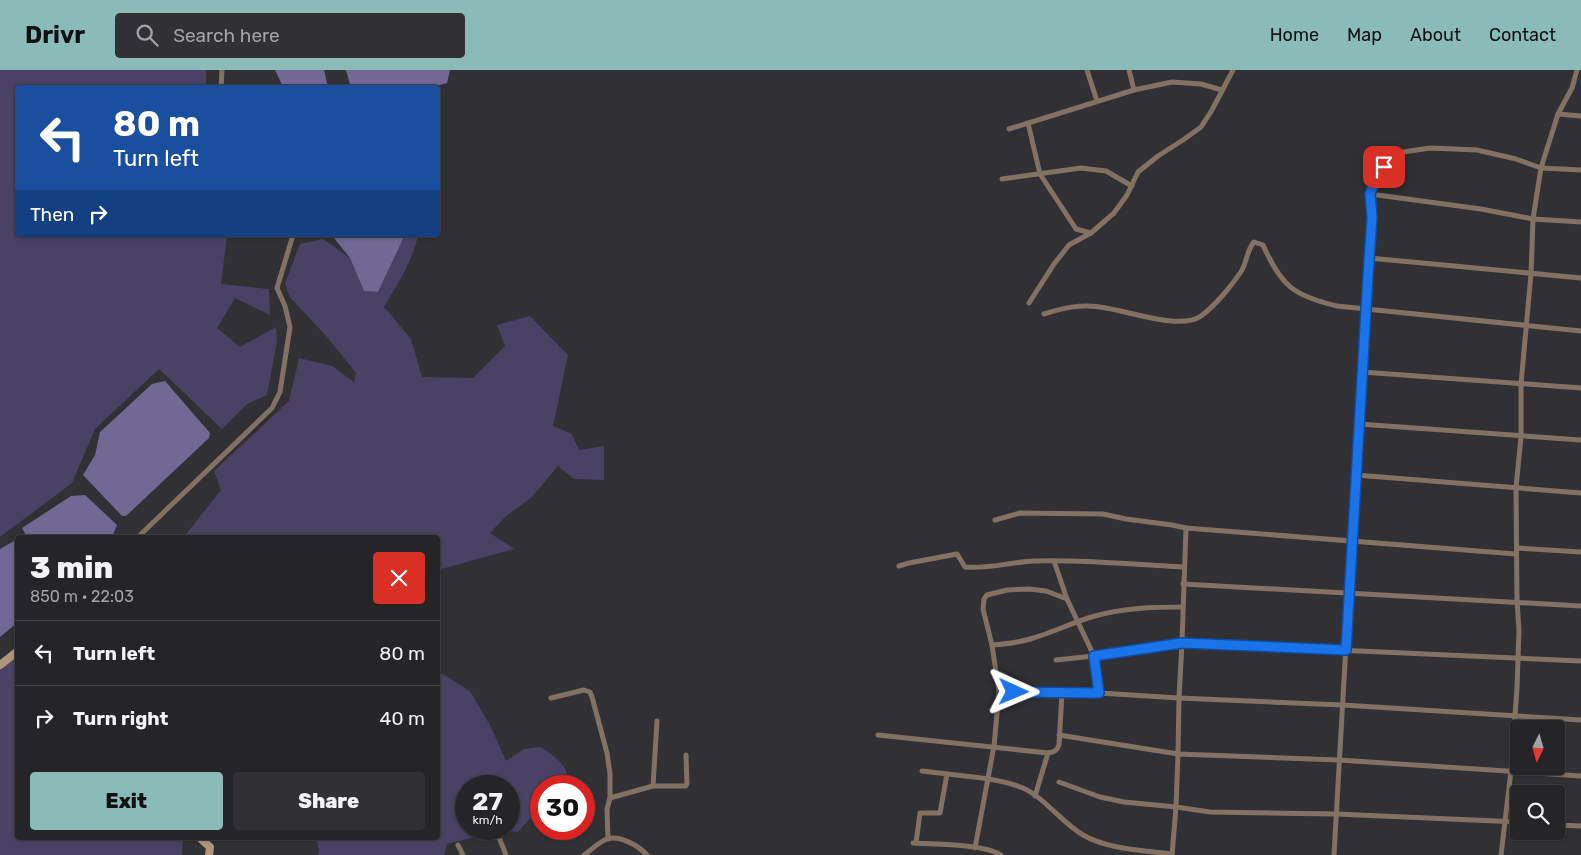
<!DOCTYPE html>
<html lang="en">
<head>
<meta charset="utf-8">
<style>
  body { margin:0; font-family:Rubik,sans-serif; background:#313033; color:#f1f3f6; height:100vh; display:flex; flex-direction:column; font-size:19px; white-space:nowrap }
  * { box-sizing:border-box; margin:0 }
  p { font-size:16px; color:#a3a4a7 }
  .icon { flex:none; width:28px; height:28px; fill:none; stroke:currentColor; stroke-width:2; stroke-linecap:round; stroke-linejoin:round }
  .map { position:relative; flex:1; overflow:hidden }
  .panel { position:absolute; left:15px; top:465px; width:425px; height:305px; display:flex; flex-direction:column; background:#252427; border-radius:5px; box-shadow:0 1px 4px #0004,0 0 0 1px #424144 }
  .panel>* { flex:none }
  .hud { position:absolute; left:15px; top:15px; width:425px; height:152px; border-radius:5px; box-shadow:0 1px 4px #0004,0 0 0 1px #424144; background:#1a4fa0; color:#fff; overflow:hidden }
  .needle { width:32px; rotate:185deg }
  .controls { position:absolute; left:1510px; top:650px; display:grid; gap:10px }
  .controls a { display:grid; place-items:center; width:55px; height:55px; border-radius:5px; background:#252427; box-shadow:0 1px 4px #0004,0 0 0 1px #424144; font-size:25px }
  .speed { position:absolute; left:455px; top:705px; display:flex; gap:10px; font-size:25px; font-weight:700; text-align:center }
  .speed>* { display:grid; place-content:center; width:65px; height:65px; border-radius:50%; background:#252427; box-shadow:0 1px 4px #0004,0 0 0 1px #424144; line-height:1 }
  .speed small { font-size:12px; font-weight:400 }
  .speed .limit { border:8px solid #d22; background:#fff; color:#111 }
  .pin { position:absolute; display:grid; place-items:center; width:42px; height:42px; color:#fff; margin:-21px; border-radius:10px; box-shadow:0 2px 8px #0006 }
  .me { position:absolute; width:55px; margin:-28px; rotate:91deg; stroke-linejoin:round; filter:drop-shadow(0 0 4px #0008) }
  .turn { display:flex; align-items:center; gap:18px; height:105px; padding:0 15px; font-size:22px }
  .turn .icon { width:65px; height:65px; stroke-width:2.5 }
  .turn b { display:block; font-size:35px; line-height:42px }
  .then { display:flex; align-items:center; height:48px; padding:0 15px; background:#0003; gap:10px; font-size:19px }
  .round { display:grid; place-items:center; flex:none; width:52px; height:52px; border-radius:5px; background:#313033 }
  .summary { display:flex; align-items:center; justify-content:space-between; height:85px; padding:0 15px }
  h1 { font-size:30px; font-weight:800; line-height:38px }
  .primary-button { display:flex; gap:10px; margin-top:auto; padding:10px 15px }
  .primary-button a { flex:1; height:58px; border-radius:5px; background:#8bbbb9; color:#111; font-size:20px; font-weight:800; line-height:58px; text-align:center }
  .primary-button a+a { background:#313033; color:#f1f3f6 }
  ul { padding:0; list-style:none }
  li { display:flex; align-items:center; gap:15px; height:65px; padding:0 15px; border-top:1px solid #424144 }
  li div { flex:1 }
  li b { display:block; font-size:19px }
  li em { font-style:normal }
  header { display:flex; align-items:center; gap:30px; box-sizing:border-box; height:70px; padding:0 25px; background:#8bbbb9; color:#111 }
  header strong { font-size:24px }
  nav { display:flex; gap:28px; margin-inline-start:auto; font-size:18px }
  .search { width:350px; height:45px; background:#313033; display:flex; align-items:center; gap:12px; box-sizing:border-box; padding:0 18px; border-radius:5px; color:#a3a4a7; font-size:19px }
  .map>svg:first-child { display:block }
  .green { fill:#494264; fill-rule:evenodd }
  .water { fill:#716894 }
  .lines { fill:none; stroke-linecap:round; stroke-linejoin:round }
  .street { stroke:#837263; stroke-width:5 }
  .secondary { stroke:#b1967f; stroke-width:8 }
  .route-casing { stroke:#114b97; stroke-width:12 }
  .route { stroke:#1a73e8; stroke-width:9 }
</style>
</head>
<body>
<header>
<strong>Drivr</strong>
<div class="search"><svg class="icon" aria-label="search" viewBox="0 0 24 24"><circle cx="10" cy="10" r="6"/><path d="M15 15l6 6"/></svg>Search here</div>
<nav><a>Home</a><a>Map</a><a>About</a><a>Contact</a></nav>
</header>
<div class="map">
<svg width="1581" height="785" viewBox="0 0 1581 785">
  <rect width="100%" height="100%" fill="#313034"/>
  <g class="green">
    <path d="M 0,0 L 206,0 L 206,17 L 18,18 L 18,165 L 227,165 L 221,214 L 269,219 L 270,245 L 235,228 L 217,258 L 240,277 L 276,257 L 277,271 L 267,325 L 247,334 L 222,359 L 159,299 L 95,359 L 72,413 L 0,467 Z"/>
    <path d="M 405,165 L 418,165 C 414,188 396,217 384,237 L 411,269 L 422,307 L 473,308 L 505,276 L 497,255 L 530,246 L 568,285 L 553,356 L 572,364 L 579,380 L 604,376 L 604,410 L 574,409 L 558,396 L 532,427 L 505,447 L 490,463 L 514,479 L 438,500 L 438,468 L 183,468 L 221,420 L 214,401 L 289,331 L 299,288 L 332,296 L 354,312 L 356,303 L 327,267 L 289,226 L 285,213 L 300,174 L 323,169 L 350,188 L 364,221 L 378,222 Z"/>
    <path d="M 17,586 L 18,768 L 183,768 L 182,785 L 0,785 L 0,598 Z"/>
    <path d="M 438,601 L 470,621 L 491,657 L 506,691 L 524,679 L 541,677 C 554,686 572,697 567,716 L 541,716 L 541,747 L 535,743 L 518,762 L 504,760 L 447,774 L 444,785 L 318,785 L 319,780 L 316,768 L 438,768 ZM 509,716 L 509,759 L 466,759 L 466,716 Z"/>
  </g>
  <g class="water">
    <path d="M 275,0 L 324,0 L 328,17 L 283,17 Z"/>
    <path d="M 346,0 L 450,0 L 447,13 L 432,17 L 351,18 Z"/>
    <path d="M 321,165 L 405,165 L 378,222 L 364,221 L 350,188 L 334,168 Z"/>
    <path d="M 165,311 L 210,363 L 209,368 L 126,446 L 122,446 L 83,405 L 95,385 L 100,362 L 152,314 Z"/>
    <path d="M 85,425 L 117,455 L 112,467 L 27,467 L 22,458 L 71,426 Z"/>
    <path d="M 16,470 L 18,472 L 17,553 L 0,567 L 0,479 Z"/>
  </g>
  <g class="lines">
    <g class="street">
      <path d="M 1087,0 L 1097,31"/>
      <path d="M 1129,0 L 1134,20"/>
      <path d="M 221,18 L 222,0"/>
      <path d="M 1558,44 L 1581,46"/>
      <path d="M 1028,53 L 1040,104 L 1076,159 L 1091,163"/>
      <path d="M 1009,59 L 1134,20 L 1172,12 L 1201,14 L 1222,20"/>
      <path d="M 1002,109 L 1081,98 L 1106,101 L 1132,116"/>
      <path d="M 1370,124 L 1481,139 L 1533,149 L 1581,152"/>
      <path d="M 1369,188 L 1581,208"/>
      <path d="M 1029,233 L 1054,194 L 1069,175 L 1091,163 L 1114,143 L 1127,125 L 1138,102 L 1158,86 L 1183,70 L 1201,57 L 1212,40 L 1233,0"/>
      <path d="M 1044,244 C 1063,238 1080,234 1100,237 C 1126,240 1180,261 1201,246 C 1215,236 1233,214 1242,200 C 1247,191 1247,180 1254,172 L 1263,175 C 1281,216 1294,226 1337,236 L 1581,261"/>
      <path d="M 1362,302 L 1581,318"/>
      <path d="M 1359,354 L 1581,370"/>
      <path d="M 1356,405 L 1581,423"/>
      <path d="M 995,450 L 1020,443 L 1103,444 L 1126,449 L 1172,455 L 1186,458 L 1516,484"/>
      <path d="M 137,468 L 272,338 L 280,322 L 290,257 L 285,236 L 277,218 L 293,165"/>
      <path d="M 1517,478 L 1581,482"/>
      <path d="M 1054,491 L 1067,529 L 1094,586 L 1099,623"/>
      <path d="M 899,496 L 909,493 L 957,484 L 965,497 C 989,499 1011,492 1034,491 C 1084,489 1134,495 1184,497"/>
      <path d="M 1183,514 L 1581,536"/>
      <path d="M 992,575 C 1005,574 1017,573 1030,569 C 1052,563 1073,552 1095,546 C 1124,538 1153,537 1182,537"/>
      <path d="M 1056,590 L 1094,586 L 1182,573 L 1186,458"/>
      <path d="M 999,622 L 1099,623 L 1179,628 L 1182,573 L 1581,591"/>
      <path d="M 551,628 L 584,620 L 590,622 L 592,627 L 607,683 L 610,704 L 610,728 L 607,739 L 608,769"/>
      <path d="M 878,665 L 1048,683 C 1054,682 1057,681 1059,675 L 1062,623"/>
      <path d="M 1059,665 L 1178,684 L 1179,628 L 1343,635 L 1581,650"/>
      <path d="M 922,701 C 950,705 998,707 1023,718 C 1045,728 1062,753 1083,765 C 1109,780 1144,780 1172,784"/>
      <path d="M 1059,712 L 1100,727 L 1124,732 L 1176,737 L 1178,684 L 1339,690 L 1581,706"/>
      <path d="M 653,716 L 657,651"/>
      <path d="M 1035,726 L 1048,683"/>
      <path d="M 610,728 L 653,716 L 686,716 L 687,714 L 686,685"/>
      <path d="M 1556,755 L 1581,756"/>
      <path d="M 498,765 L 506,785"/>
      <path d="M 913,773 C 934,774 984,774 1001,785"/>
      <path d="M 916,773 L 920,743 L 940,743 L 947,704"/>
      <path d="M 458,775 L 463,785"/>
      <path d="M 975,778 L 994,676 L 999,622 L 992,575 L 983,539 L 984,529 L 987,525 L 1007,520 L 1029,519 L 1046,521 L 1067,529"/>
      <path d="M 584,785 C 591,780 599,772 607,769 C 620,765 639,776 647,785"/>
      <path d="M 1172,785 L 1176,737 L 1210,742 L 1336,744 L 1519,752"/>
      <path d="M 1334,785 L 1368,190 L 1372,147 L 1370,124 L 1376,107 L 1393,86 L 1403,82 L 1430,78 L 1477,80 L 1516,89 L 1541,98 L 1581,100"/>
      <path d="M 1501,785 L 1511,701 L 1517,618 L 1519,560 L 1517,531 L 1516,418 L 1521,367 L 1521,314 L 1531,204 L 1533,149 L 1541,98 L 1558,44 L 1572,18 L 1577,0"/>
    </g>
    <g class="secondary">
      <path d="M 0,595 L 18,581"/>
      <path d="M 200,768 L 210,777 L 209,785"/>
    </g>
  </g>
  <g class="lines">
    <defs>
      <path id="route" d="M 1014,622 L 1099,623 L 1094,586 L 1182,573 L 1346,580 L 1368,206 L 1372,147 L 1370,124 L 1376,108 L 1384,97"/>
    </defs>
    <use href="#route" class="route-casing"/>
    <use href="#route" class="route"/>
  </g>
</svg>
<div class="controls">
<a><svg class="needle" viewBox="-14 -14 28 28"><path d="M0-13l5 13h-10z" fill="#e53935"/><path d="M0 13l5-13h-10z" fill="#a3a4a7"/></svg></a>
<a><svg class="icon" aria-label="search" viewBox="0 0 24 24"><circle cx="10" cy="10" r="6"/><path d="M15 15l6 6"/></svg></a>
</div>
<div class="speed"><div>27<small>km/h</small></div><div class="limit">30</div></div>
<div class="pin" style="left:1384px;top:97px;background:#d93025"><svg class="icon" aria-label="arrive" viewBox="0 0 24 24"><path d="M6 21V4h12l-3 4 3 4H6"/></svg></div>
<svg class="me" style="left:1014px;top:622px" viewBox="-20 -20 40 40"><path d="M0-17L14 15 0 8-14 15z" fill="#1a73e8" stroke="#fff" stroke-width="4"/></svg>
<div class="hud">
<div class="turn"><svg class="icon" aria-label="left" viewBox="0 0 24 24"><path d="M17 20v-9H6M10 6l-5 5 5 5"/></svg><div><b>80 m</b>Turn left</div></div>
<div class="then">Then<svg class="icon" aria-label="right" viewBox="0 0 24 24"><path d="M7 20v-9h11M14 6l5 5-5 5"/></svg></div>
</div>
<section class="panel">
<div class="summary"><div><h1>3 min</h1><p>850 m · 22:03</p></div><a class="round" style="background:#d93025;color:#fff"><svg class="icon" aria-label="close" viewBox="0 0 24 24"><path d="M6 6l12 12M18 6L6 18"/></svg></a></div>
<ul>
<li><svg class="icon" aria-label="left" viewBox="0 0 24 24"><path d="M17 20v-9H6M10 6l-5 5 5 5"/></svg><div><b>Turn left</b></div><em>80 m</em></li>
<li><svg class="icon" aria-label="right" viewBox="0 0 24 24"><path d="M7 20v-9h11M14 6l5 5-5 5"/></svg><div><b>Turn right</b></div><em>40 m</em></li>
</ul>
<div class="primary-button"><a>Exit</a><a>Share</a></div>
</section>
</div>
</body>
</html>
